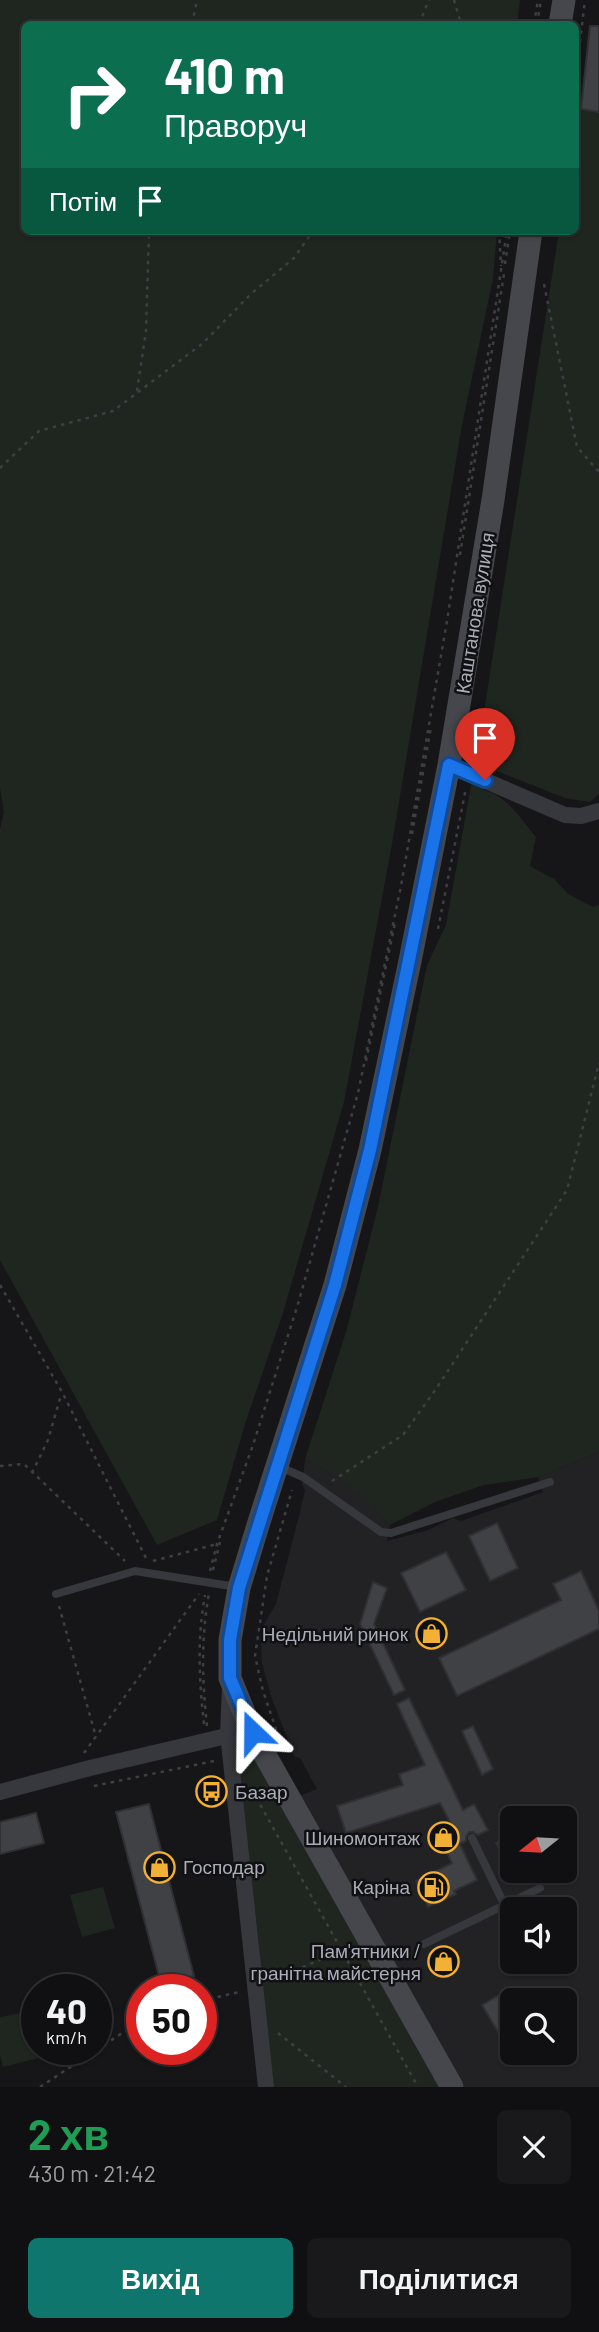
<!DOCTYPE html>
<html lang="uk">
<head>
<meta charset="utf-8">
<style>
  body { margin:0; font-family:Barlow,sans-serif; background:#19191b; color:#f1f3f6; height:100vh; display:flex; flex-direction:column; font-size:26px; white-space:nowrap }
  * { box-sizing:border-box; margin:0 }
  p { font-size:23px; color:#9c9d9f }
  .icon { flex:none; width:38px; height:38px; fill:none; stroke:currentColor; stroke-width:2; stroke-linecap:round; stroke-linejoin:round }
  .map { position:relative; height:2087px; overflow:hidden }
  .panel { display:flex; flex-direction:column; background:#101012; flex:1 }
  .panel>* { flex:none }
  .guide { position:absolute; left:21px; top:21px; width:558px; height:214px; border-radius:10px; box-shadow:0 2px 5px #0004,0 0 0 2px #303032; background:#0b6e4f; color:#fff; overflow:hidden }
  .needle { width:46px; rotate:252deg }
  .tools { position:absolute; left:500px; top:1806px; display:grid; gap:14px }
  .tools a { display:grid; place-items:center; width:77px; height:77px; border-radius:10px; background:#101012; box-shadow:0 2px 5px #0004,0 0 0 2px #303032; font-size:35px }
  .speed { position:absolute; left:21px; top:1974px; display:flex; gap:14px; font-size:35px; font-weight:700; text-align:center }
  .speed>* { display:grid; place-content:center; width:91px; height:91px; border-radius:50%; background:#101012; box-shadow:0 2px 5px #0004,0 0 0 2px #303032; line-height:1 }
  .speed small { font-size:18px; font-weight:400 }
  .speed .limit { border:10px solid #d22; background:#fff; color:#111 }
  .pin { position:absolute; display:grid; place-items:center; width:60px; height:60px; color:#fff; margin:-72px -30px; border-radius:50% 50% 50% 0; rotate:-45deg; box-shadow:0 0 7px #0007 }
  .pin .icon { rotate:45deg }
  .me { position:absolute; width:77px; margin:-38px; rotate:337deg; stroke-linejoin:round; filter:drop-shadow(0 0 5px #0008) }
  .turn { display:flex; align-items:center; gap:24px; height:147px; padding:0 28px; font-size:32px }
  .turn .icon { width:91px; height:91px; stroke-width:2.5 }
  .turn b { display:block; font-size:49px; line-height:60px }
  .then { display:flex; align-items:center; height:66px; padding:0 28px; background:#0003; gap:14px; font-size:26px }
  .round { display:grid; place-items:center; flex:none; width:74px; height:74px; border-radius:10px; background:#19191b }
  .head { display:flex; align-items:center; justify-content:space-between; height:119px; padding:0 28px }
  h1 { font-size:42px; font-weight:700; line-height:52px; color:#1e9e55 }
  .action { display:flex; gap:14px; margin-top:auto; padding:14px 28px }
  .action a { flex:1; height:80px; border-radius:10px; background:#0f766e; color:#fff; font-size:28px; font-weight:700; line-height:80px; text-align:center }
  .action a+a { background:#19191b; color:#f1f3f6 }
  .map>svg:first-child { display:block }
  .built { fill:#222225; fill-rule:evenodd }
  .green { fill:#1e261f }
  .building { fill:#404145; stroke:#303034; stroke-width:2 }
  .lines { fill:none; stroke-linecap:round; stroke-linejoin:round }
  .path { stroke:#3d3f44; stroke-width:2.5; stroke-dasharray:3.5 5; stroke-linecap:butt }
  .lane { stroke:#37383d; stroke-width:8 }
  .street { stroke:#37383d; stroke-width:16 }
  .secondary { stroke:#45474d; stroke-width:23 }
  .route-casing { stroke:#114b97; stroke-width:18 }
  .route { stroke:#1a73e8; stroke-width:12 }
  .labels { text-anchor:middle; stroke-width:5; stroke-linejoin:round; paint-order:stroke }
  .street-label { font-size:19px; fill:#a8adb8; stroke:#111113 }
  .poi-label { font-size:19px; fill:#a8adb8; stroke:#111113; text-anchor:end }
</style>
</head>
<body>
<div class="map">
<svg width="599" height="2087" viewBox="0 0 599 2087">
  <rect width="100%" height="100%" fill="#161618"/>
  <path class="built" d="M 599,1452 L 599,2087 L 452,2087 L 290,1800 L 317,1789 L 300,1758 L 294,1756 L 271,1696 L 262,1663 L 261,1643 L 264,1624 L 276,1604 L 299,1516 L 305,1490 L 302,1485 L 305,1459 L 343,1479 L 371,1503 L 390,1525 L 387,1541 L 428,1530 L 453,1518 L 461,1521 L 543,1492 L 538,1477 ZM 513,1818 L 565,1818 L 565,1871 L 513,1871 ZM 513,1909 L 565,1909 L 565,1962 L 513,1962 ZM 513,2000 L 565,2000 L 565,2053 L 513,2053 Z"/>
  <g class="green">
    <path d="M 0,0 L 520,0 L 517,24 L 24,24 L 24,231 L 497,231 L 493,279 L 462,425 L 392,844 L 344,1102 L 283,1313 L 245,1424 L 217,1520 L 157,1545 L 0,1260 L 0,829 L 4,812 L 0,788 Z"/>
    <path d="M 581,109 L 599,112 L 599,794 L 590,802 L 565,798 L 476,763 L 559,231 L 576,231 L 576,136 Z"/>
    <path d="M 472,780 C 481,791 485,789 496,795 C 512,804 524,823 536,837 L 530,866 L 554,879 L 568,894 L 593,907 L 599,905 L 599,1452 L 538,1477 L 484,1485 L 435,1502 L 390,1525 C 361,1492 343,1479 305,1459 L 346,1332 L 378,1207 L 427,965 L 446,925 Z"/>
    <path d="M 265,1756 L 452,2087 L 266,2087 L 230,1760 Z"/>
    <path d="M 103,1887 L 115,1928 L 82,1937 L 70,1895 Z"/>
    <path d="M 37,2010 L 37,2049 L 50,2049 L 51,2055 L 3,2067 L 0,2055 L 0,2017 Z"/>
  </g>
  <g class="building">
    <path d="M 590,26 L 599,26 L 599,112 L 581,109 Z"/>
    <path d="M 497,1523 L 518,1568 L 490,1581 L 469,1536 Z"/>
    <path d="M 446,1552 L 466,1590 L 420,1612 L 401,1573 Z"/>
    <path d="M 581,1571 L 599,1611 L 599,1629 L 457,1696 L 439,1658 L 561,1600 L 553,1584 Z"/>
    <path d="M 373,1582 L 387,1588 L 374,1624 L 405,1690 L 394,1695 L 360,1624 Z"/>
    <path d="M 409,1698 L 463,1810 L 474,1804 L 488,1830 L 478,1835 L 473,1832 L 469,1832 L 466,1837 L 466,1841 L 460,1844 L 477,1880 L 454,1891 L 456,1894 L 428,1907 L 416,1881 L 452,1863 L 437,1833 L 452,1826 L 440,1803 L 346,1833 L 337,1806 L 403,1785 L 399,1774 L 425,1765 L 397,1704 Z"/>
    <path d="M 473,1726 L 493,1769 L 482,1775 L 462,1731 Z"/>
    <path d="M 149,1804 L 194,1976 L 161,1984 L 116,1812 Z"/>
    <path d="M 36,1813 L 44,1843 L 0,1854 L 0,1822 Z"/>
    <path d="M 513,1834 L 513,1877 L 496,1843 Z"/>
    <path d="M 513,1987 L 513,2057 L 482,2005 Z"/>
  </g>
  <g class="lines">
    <g class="path">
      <path d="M 454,0 L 461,24"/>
      <path d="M 192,24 L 197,0"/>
      <path d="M 419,24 L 429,0"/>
      <path d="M 534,24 L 538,0"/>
      <path d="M 537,24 L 541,0"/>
      <path d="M 576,76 L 585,0"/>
      <path d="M 499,231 L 501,266"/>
      <path d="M 505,264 L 510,231"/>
      <path d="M 544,284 L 577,447 L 599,472"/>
      <path d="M 137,391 L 146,331 L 149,231"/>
      <path d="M 0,468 L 39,431 L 113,411 L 202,344 L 251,294 L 294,258 L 313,231"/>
      <path d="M 460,555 L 504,274"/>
      <path d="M 412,834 L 431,727"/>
      <path d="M 438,929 L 466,788"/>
      <path d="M 366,1061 L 395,923"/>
      <path d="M 0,1285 L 62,1392 L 147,1560"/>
      <path d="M 0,1466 L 24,1464 L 125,1561"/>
      <path d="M 32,1473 L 48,1440 L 61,1395"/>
      <path d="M 332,1481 L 403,1435 L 436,1389 L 567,1190 L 599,1063"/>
      <path d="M 153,1561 L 217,1544"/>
      <path d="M 213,1570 L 220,1542"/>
      <path d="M 210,1571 L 217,1544 L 253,1445 L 298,1304 L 358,1093 L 401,886 L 447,621 L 507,231"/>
      <path d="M 59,1606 L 96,1737"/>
      <path d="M 204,1724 C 199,1680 197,1639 205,1595"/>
      <path d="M 207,1726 C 202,1680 201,1638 209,1593"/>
      <path d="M 279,1738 L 263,1691 L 255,1656 L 267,1576 L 292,1490"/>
      <path d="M 84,1753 L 199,1594"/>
      <path d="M 94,1786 L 214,1761"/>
      <path d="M 252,1790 L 418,2087"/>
      <path d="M 271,1980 L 342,1951"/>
      <path d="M 201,2001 L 239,1992"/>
      <path d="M 278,2033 L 346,2087"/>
      <path d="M 40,2087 L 142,2020"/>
    </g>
    <g class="lane">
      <path d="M 280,1467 L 303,1477 L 381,1532 L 391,1533 L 550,1482"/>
      <path d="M 56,1594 L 135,1571 L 237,1587"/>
      <path d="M 472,1838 L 504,1904"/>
      <path d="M 424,1944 L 540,1888"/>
    </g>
    <g class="street">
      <path d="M 449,765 L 565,815 L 581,816 L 599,811"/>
      <path d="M 230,1686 L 228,1734 L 266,2087"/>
      <path d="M 0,1792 L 90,1768 L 235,1734"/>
    </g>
    <g class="secondary">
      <path d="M 560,24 L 564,0"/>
      <path d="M 452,2087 L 252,1732 L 230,1678 L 230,1640 L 239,1588 L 259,1522 L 335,1285 L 370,1150 L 410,961 L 449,765 L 493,500 L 531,231"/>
    </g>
  </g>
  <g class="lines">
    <defs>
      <path id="route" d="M 253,1732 L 230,1678 L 230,1640 L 239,1588 L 335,1285 L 370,1150 L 449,765 L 485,780"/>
    </defs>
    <use href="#route" class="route-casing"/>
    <use href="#route" class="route"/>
  </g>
  <defs>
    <symbol id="shop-ring" viewBox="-11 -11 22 22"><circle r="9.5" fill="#111113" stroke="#f2b134" stroke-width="1.5"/><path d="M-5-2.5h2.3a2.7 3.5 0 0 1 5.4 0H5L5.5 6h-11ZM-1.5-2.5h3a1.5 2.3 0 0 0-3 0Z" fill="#f2b134"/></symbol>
    <symbol id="bus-ring" viewBox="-11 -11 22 22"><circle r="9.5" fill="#111113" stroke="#f2b134" stroke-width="1.5"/><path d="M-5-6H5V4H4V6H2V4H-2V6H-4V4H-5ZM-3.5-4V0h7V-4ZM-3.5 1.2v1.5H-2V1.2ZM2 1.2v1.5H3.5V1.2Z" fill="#f2b134"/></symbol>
    <symbol id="fuel-ring" viewBox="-11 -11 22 22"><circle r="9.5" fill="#111113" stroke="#f2b134" stroke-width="1.5"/><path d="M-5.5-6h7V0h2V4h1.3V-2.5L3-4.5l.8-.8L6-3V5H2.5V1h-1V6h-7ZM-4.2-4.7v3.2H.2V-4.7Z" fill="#f2b134"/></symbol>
  </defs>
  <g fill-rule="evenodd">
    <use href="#shop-ring" x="414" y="1616" width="35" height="35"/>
    <use href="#bus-ring" x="194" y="1774" width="35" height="35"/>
    <use href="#shop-ring" x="426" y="1820" width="35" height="35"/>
    <use href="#shop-ring" x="142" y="1850" width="35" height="35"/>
    <use href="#fuel-ring" x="416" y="1870" width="35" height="35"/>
    <use href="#shop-ring" x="426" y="1944" width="35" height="35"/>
  </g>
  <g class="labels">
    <g class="street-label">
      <text transform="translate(475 613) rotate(-81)" y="7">Каштанова вулиця</text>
    </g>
    <g class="poi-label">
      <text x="408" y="1641">Недільний ринок</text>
      <text x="235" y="1799" text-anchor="start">Базар</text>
      <text x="420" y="1845">Шиномонтаж</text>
      <text x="183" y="1874" text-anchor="start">Господар</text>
      <text x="410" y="1894">Каріна</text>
      <text x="421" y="1958">Пам'ятники /<tspan x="421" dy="22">гранітна майстерня</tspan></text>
    </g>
  </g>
</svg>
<div class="tools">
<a><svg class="needle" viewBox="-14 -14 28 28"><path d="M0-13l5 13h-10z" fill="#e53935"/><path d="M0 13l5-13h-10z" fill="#9c9d9f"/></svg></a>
<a><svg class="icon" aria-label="sound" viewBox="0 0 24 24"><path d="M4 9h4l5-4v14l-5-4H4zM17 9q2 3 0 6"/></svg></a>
<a><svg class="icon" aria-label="search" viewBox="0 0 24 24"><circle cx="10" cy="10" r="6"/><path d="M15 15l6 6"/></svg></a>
</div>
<div class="speed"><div>40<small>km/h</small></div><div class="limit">50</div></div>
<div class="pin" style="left:485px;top:780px;background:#d93025"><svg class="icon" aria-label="arrive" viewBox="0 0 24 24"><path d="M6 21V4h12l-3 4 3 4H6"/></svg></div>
<svg class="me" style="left:253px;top:1732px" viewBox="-20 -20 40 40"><path d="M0-17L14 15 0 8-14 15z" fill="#1a73e8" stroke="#fff" stroke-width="4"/></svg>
<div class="guide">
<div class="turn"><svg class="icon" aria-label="right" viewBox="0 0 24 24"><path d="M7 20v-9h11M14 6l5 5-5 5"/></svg><div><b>410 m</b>Праворуч</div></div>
<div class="then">Потім<svg class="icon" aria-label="arrive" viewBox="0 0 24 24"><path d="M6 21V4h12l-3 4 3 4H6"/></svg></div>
</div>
</div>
<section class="panel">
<div class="head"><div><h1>2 хв</h1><p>430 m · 21:42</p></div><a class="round"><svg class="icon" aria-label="close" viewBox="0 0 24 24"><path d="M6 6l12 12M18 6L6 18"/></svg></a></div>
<div class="action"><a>Вихід</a><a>Поділитися</a></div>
</section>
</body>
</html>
